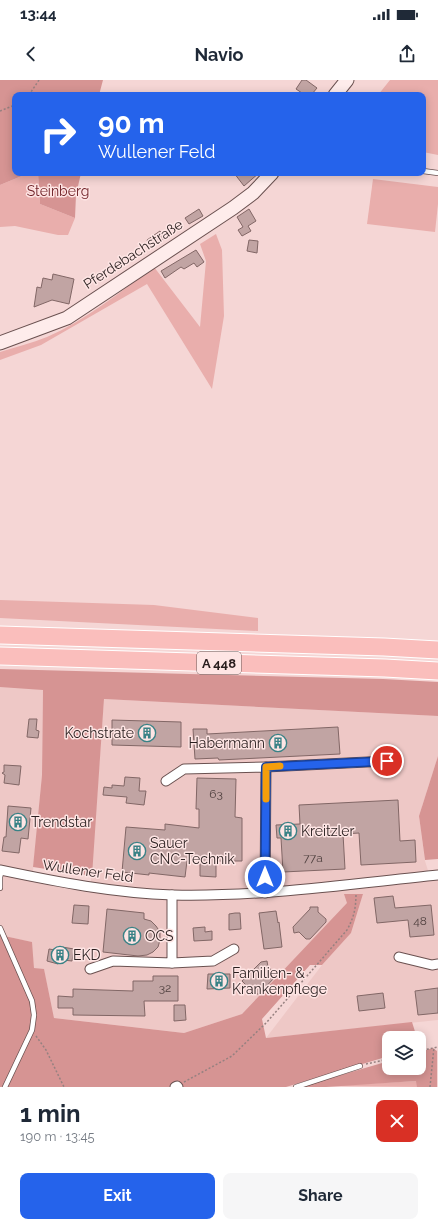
<!DOCTYPE html>
<html lang="en">
<head>
<meta charset="utf-8">
<style>
  body { margin:0; font-family:Raleway,sans-serif; background:#f6f6f7; color:#1f2937; height:100vh; display:flex; flex-direction:column; font-size:15px; white-space:nowrap }
  * { box-sizing:border-box; margin:0 }
  p { font-size:13px; color:#747a83 }
  .icon { flex:none; width:22px; height:22px; fill:none; stroke:currentColor; stroke-width:2; stroke-linecap:round; stroke-linejoin:round }
  .map { position:relative; height:1007px; overflow:hidden }
  .sheet { display:flex; flex-direction:column; background:#fff; flex:1 }
  .sheet>* { flex:none }
  .hud { position:absolute; left:12px; top:12px; width:414px; height:84px; border-radius:8px; box-shadow:0 2px 10px #0003; background:#2563eb; color:#fff; overflow:hidden }
  .tools { position:absolute; left:382px; top:951px; display:grid; gap:8px }
  .tools a { display:grid; place-items:center; width:44px; height:44px; border-radius:8px; background:#fff; box-shadow:0 2px 10px #0003; font-size:20px }
  .pin { position:absolute; display:grid; place-items:center; width:34px; height:34px; color:#fff; margin:-17px; border:2px solid #fff; border-radius:50%; box-shadow:0 1px 4px #0007 }
  .me { position:absolute; width:44px; margin:-22px; rotate:0deg; stroke-linejoin:round; filter:drop-shadow(0 0 3px #0008) }
  .turn { display:flex; align-items:center; gap:14px; height:84px; padding:0 20px; font-size:18px }
  .turn .icon { width:52px; height:52px; stroke-width:2.5 }
  .turn b { display:block; font-size:28px; line-height:34px }
  .round { display:grid; place-items:center; flex:none; width:42px; height:42px; border-radius:8px; background:#f6f6f7 }
  .head { display:flex; align-items:center; justify-content:space-between; height:68px; padding:0 20px }
  h1 { font-size:24px; font-weight:700; line-height:30px }
  .action { display:flex; gap:8px; margin-top:auto; padding:8px 20px }
  .action a { flex:1; height:46px; border-radius:8px; background:#2563eb; color:#fff; font-size:16px; font-weight:700; line-height:46px; text-align:center }
  .action a+a { background:#f6f6f7; color:#1f2937 }
  .status { display:flex; justify-content:space-between; align-items:center; height:28px; padding:0 20px; background:#fff; direction:ltr }
  .status svg { height:11px; fill:currentColor }
  header { display:flex; justify-content:space-between; align-items:center; height:52px; padding:0 20px; background:#fff; font-size:18px; font-weight:700 }
  .map>svg:first-child { display:block }
  .built { fill:#eec8c6 }
  .green { fill:#e9aeac }
  .forest { fill:#d69493 }
  .building { fill:#c1a4a3; stroke:#826766 }
  .lines { fill:none; stroke-linecap:round; stroke-linejoin:round }
  .lane-casing { stroke:#6a5150; stroke-width:6 }
  .street-casing { stroke:#6a5150; stroke-width:11 }
  .secondary-casing { stroke:#6a5150; stroke-width:15 }
  .highway-casing { stroke:#fff; stroke-width:19 }
  .path { stroke:#968180; stroke-width:1.5; stroke-dasharray:2 2; stroke-linecap:butt }
  .lane { stroke:#fff; stroke-width:4.5 }
  .street { stroke:#fff; stroke-width:9 }
  .secondary { stroke:#feeceb; stroke-width:13 }
  .highway { stroke:#fabebc; stroke-width:17 }
  .route-casing { stroke:#184099; stroke-width:10 }
  .route { stroke:#2563eb; stroke-width:7 }
  .slow { stroke:#f59e0b; stroke-width:7 }
  .labels { text-anchor:middle; stroke-width:3; stroke-linejoin:round; paint-order:stroke }
  .number-label { font-size:12px; fill:#4f403f }
  .shield { fill:#fee5e4; stroke:#695a59; stroke-width:1 }
  .shield-label { font-size:13px; font-weight:bold; fill:#291e1e }
  .park-label { font-size:14px; fill:#6e1f25; stroke:#fee5e4 }
  .street-label { font-size:14px; fill:#291e1e; stroke:#fee5e4 }
  .poi-label { font-size:14px; fill:#291e1e; stroke:#fee5e4; text-anchor:start }
</style>
</head>
<body>
<div class="status"><b>13:44</b><svg viewBox="0 0 49 12"><path d="M0 12V9h3v3zM5 12V6h3v6zM10 12V3h3v9zM15 12V0h3v12zM26 1h20v11H26zM47 4h2v5h-2z"/></svg></div>
<header><svg class="icon" aria-label="back" viewBox="0 0 24 24"><path d="M15 5l-7 7 7 7"/></svg>Navio<svg class="icon" aria-label="share" viewBox="0 0 24 24"><path d="M12 15V3M7 8l5-5 5 5M5 13v7h14v-7"/></svg></header>
<div class="map">
<svg width="438" height="1007" viewBox="0 0 438 1007">
  <rect width="100%" height="100%" fill="#f5d6d5"/>
  <path class="built" d="M 0,598 L 43,609 L 42,695 L 32,802 L 90,813 L 104,619 L 438,636 L 438,676 L 419,736 L 425,781 L 431,800 L 438,800 L 438,940 L 266,958 L 322,885 L 351,853 L 363,814 L 348,823 L 242,934 L 184,953 L 54,938 L 44,890 L 34,888 L 31,862 L 0,855 L 0,857 Z"/>
  <g class="green">
    <path d="M 390,0 L 438,0 L 438,75 L 423,72 L 423,15 L 378,15 Z"/>
    <path d="M 29,93 L 38,93 L 40,124 L 75,138 L 68,155 L 58,155 L 15,146 L 0,147 L 0,105 Z"/>
    <path d="M 373,99 L 438,107 L 438,124 L 435,152 L 367,144 Z"/>
    <path d="M 216,154 L 222,170 L 224,236 L 212,309 L 147,204 L 41,265 L 0,280 L 0,272 C 15,267 32,263 47,257 C 86,240 120,212 154,187 L 200,247 L 206,181 L 200,164 Z"/>
    <path d="M 0,520 L 154,525 L 258,538 L 258,551 L 0,538 Z"/>
    <path d="M 417,1001 L 417,1007 L 326,1006 Z"/>
  </g>
  <g class="forest">
    <path d="M 0,0 L 103,0 L 99,15 L 15,15 L 15,93 L 29,93 L 0,105 Z"/>
    <path d="M 38,93 L 81,93 L 76,115 L 75,138 L 40,124 Z"/>
    <path d="M 0,589 L 383,599 L 438,602 L 438,636 L 104,619 L 92,796 L 33,787 L 42,695 L 43,610 L 0,607 Z"/>
    <path d="M 438,676 L 438,779 L 425,780 L 419,736 Z"/>
    <path d="M 344,814 L 363,814 L 351,853 L 322,885 L 310,885 L 262,939 L 266,958 L 412,942 L 417,958 L 389,958 L 389,976 L 286,1007 L 177,1007 L 174,1004 L 169,1007 L 0,1007 L 0,855 L 32,862 L 34,888 L 44,889 L 54,938 L 184,953 L 242,934 L 347,823 Z"/>
    <path d="M 433,968 L 437,971 L 437,1007 L 417,1007 L 416,1001 L 326,1007 L 300,1007 L 389,981 L 389,988 L 419,988 L 419,972 Z"/>
  </g>
  <g class="building">
    <path d="M 302,0 L 306,0 L 317,8 L 312,14 L 310,12 L 308,15 L 305,15 L 296,9 Z"/>
    <path d="M 234,93 L 259,93 L 244,106 Z"/>
    <path d="M 199,129 L 203,136 L 189,144 L 185,138 Z"/>
    <path d="M 249,129 L 256,141 L 248,146 L 251,151 L 242,156 L 238,150 L 243,147 L 237,137 Z"/>
    <path d="M 160,151 L 165,158 L 151,167 L 147,160 Z"/>
    <path d="M 249,160 L 258,161 L 257,173 L 247,171 Z"/>
    <path d="M 196,170 L 204,182 L 197,187 L 194,183 L 184,189 L 181,187 L 165,198 L 161,191 Z"/>
    <path d="M 53,194 L 74,199 L 69,224 L 52,220 L 34,227 L 37,207 L 41,208 L 43,198 L 52,200 Z"/>
    <path d="M 29,639 L 37,639 L 36,650 L 39,651 L 38,658 L 27,657 Z"/>
    <path d="M 112,640 L 181,642 L 181,667 L 112,665 Z"/>
    <path d="M 338,647 L 340,674 L 219,680 L 218,678 L 195,679 L 193,649 L 207,649 L 207,654 Z"/>
    <path d="M 4,685 L 21,686 L 19,705 L 4,703 L 5,695 L 2,693 L 4,692 Z"/>
    <path d="M 125,697 L 140,698 L 139,711 L 146,711 L 144,725 L 126,723 L 127,717 L 103,715 L 104,707 L 112,708 L 112,705 L 124,706 Z"/>
    <path d="M 197,698 L 236,699 L 235,737 L 242,738 L 242,781 L 216,781 L 216,797 L 200,796 L 200,780 L 187,781 L 185,797 L 149,793 L 149,795 L 122,792 L 126,747 L 165,750 L 165,744 L 199,748 L 199,729 L 196,729 Z"/>
    <path d="M 398,720 L 400,761 L 415,760 L 416,782 L 361,785 L 359,753 L 343,754 L 345,789 L 283,792 L 281,758 L 277,758 L 276,745 L 300,744 L 299,725 Z"/>
    <path d="M 8,726 L 31,728 L 28,759 L 21,758 L 19,773 L 2,771 L 4,757 L 6,757 Z"/>
    <path d="M 393,816 L 395,828 L 431,825 L 434,855 L 410,857 L 408,840 L 377,843 L 374,818 Z"/>
    <path d="M 74,825 L 89,826 L 88,844 L 72,843 Z"/>
    <path d="M 310,827 L 318,827 L 318,832 L 326,839 L 326,842 L 310,859 L 306,859 L 299,852 L 294,853 L 293,847 L 310,829 Z"/>
    <path d="M 107,829 L 144,833 L 144,839 L 151,841 L 156,846 L 160,852 L 160,860 L 158,867 L 153,872 L 147,875 L 138,876 L 103,872 Z"/>
    <path d="M 276,831 L 278,843 L 279,842 L 282,867 L 264,869 L 259,833 Z"/>
    <path d="M 235,833 L 240,833 L 241,849 L 229,850 L 229,834 Z"/>
    <path d="M 205,847 L 205,852 L 212,851 L 212,860 L 194,861 L 193,848 Z"/>
    <path d="M 62,867 L 74,869 L 72,881 L 63,880 L 58,884 L 47,881 L 49,869 L 61,871 Z"/>
    <path d="M 267,881 L 268,887 L 275,893 L 275,897 L 259,914 L 255,914 L 242,901 L 261,882 Z"/>
    <path d="M 208,894 L 230,894 L 230,908 L 207,909 Z"/>
    <path d="M 153,896 L 178,896 L 178,921 L 144,921 L 145,936 L 73,935 L 73,928 L 58,928 L 58,916 L 73,917 L 73,909 L 133,911 L 133,901 L 153,901 Z"/>
    <path d="M 438,908 L 438,933 L 418,935 L 415,911 Z"/>
    <path d="M 383,913 L 385,928 L 359,931 L 357,916 Z"/>
    <path d="M 174,925 L 185,925 L 186,940 L 174,941 Z"/>
  </g>
  <g class="lines">
    <defs>
      <g id="lane">
        <path d="M 423,91 L 438,93"/>
        <path d="M 0,808 L 0,797 L 2,790"/>
        <path d="M 0,848 L 32,921 L 34,935 L 32,950 L 5,1007"/>
        <path d="M 296,1007 L 360,986"/>
      </g>
      <g id="street">
        <path d="M 266,687 L 387,681"/>
        <path d="M 166,701 L 184,689 L 266,687 L 265,813"/>
        <path d="M 0,790 C 57,802 114,813 173,815 C 262,817 350,804 438,795"/>
        <path d="M 399,877 L 432,885 L 438,884"/>
        <path d="M 172,883 L 213,881 L 234,869"/>
        <path d="M 90,889 L 113,881 L 172,883 L 172,815"/>
        <path d="M 175,1007 L 177,1006 L 178,1007"/>
      </g>
      <g id="secondary">
        <path d="M 335,15 L 347,0"/>
        <path d="M 0,263 L 67,238 L 233,128 L 253,113 L 272,93"/>
      </g>
      <g id="highway">
        <path d="M 0,555 L 384,567 L 438,570"/>
        <path d="M 0,576 L 385,588 L 438,591"/>
      </g>
    </defs>
    <use href="#lane" class="lane-casing"/>
    <use href="#street" class="street-casing"/>
    <use href="#secondary" class="secondary-casing"/>
    <use href="#highway" class="highway-casing"/>
    <g class="path">
      <path d="M 29,15 L 39,0"/>
      <path d="M 0,31 L 15,25"/>
      <path d="M 36,956 L 46,970 L 64,1007"/>
      <path d="M 419,971 L 438,967"/>
      <path d="M 366,984 L 389,979"/>
      <path d="M 184,1002 L 232,976 L 267,942 L 347,850 C 354,837 356,828 356,813"/>
      <path d="M 430,1007 L 434,967"/>
    </g>
    <use href="#lane" class="lane"/>
    <use href="#street" class="street"/>
    <use href="#secondary" class="secondary"/>
    <use href="#highway" class="highway"/>
  </g>
  <g class="lines">
    <defs>
      <path id="route" d="M 265,797 L 266,687 L 387,681"/>
    </defs>
    <use href="#route" class="route-casing"/>
    <use href="#route" class="route"/>
    <path class="slow" d="M 266,719 L 266,687 L 280,686"/>
  </g>
  <defs>
    <symbol id="building-ring" viewBox="-11 -11 22 22"><circle r="9.5" fill="#fee5e4" stroke="#398286" stroke-width="1.5"/><path d="M-4-6H4V6H1V3H-1V6H-4ZM-2.5-4.3h1.7v1.8h-1.7ZM.8-4.3h1.7v1.8H.8ZM-2.5-1h1.7V.8h-1.7ZM.8-1h1.7V.8H.8Z" fill="#398286"/></symbol>
  </defs>
  <g fill-rule="evenodd">
    <use href="#building-ring" x="137" y="643" width="20" height="20"/>
    <use href="#building-ring" x="268" y="653" width="20" height="20"/>
    <use href="#building-ring" x="8" y="732" width="20" height="20"/>
    <use href="#building-ring" x="278" y="741" width="20" height="20"/>
    <use href="#building-ring" x="127" y="761" width="20" height="20"/>
    <use href="#building-ring" x="122" y="846" width="20" height="20"/>
    <use href="#building-ring" x="50" y="865" width="20" height="20"/>
    <use href="#building-ring" x="209" y="891" width="20" height="20"/>
  </g>
  <g class="labels">
    <g class="number-label">
      <text x="216" y="718">63</text>
      <text x="313" y="782">77a</text>
      <text x="420" y="845">48</text>
      <text x="165" y="912">32</text>
    </g>
    <rect class="shield" x="197" y="572" width="44" height="22" rx="3"/>
    <g class="shield-label">
      <text x="219" y="588">A 448</text>
    </g>
    <g class="park-label">
      <text x="58" y="116">Steinberg</text>
    </g>
    <g class="street-label">
      <text transform="translate(133 174) rotate(-33)" y="5">Pferdebachstraße</text>
      <text transform="translate(88 791) rotate(8)" y="5">Wullener Feld</text>
    </g>
    <g class="poi-label">
      <text x="134" y="658" text-anchor="end">Kochstrate</text>
      <text x="265" y="668" text-anchor="end">Habermann</text>
      <text x="31" y="747">Trendstar</text>
      <text x="301" y="756">Kreitzler</text>
      <text x="150" y="768">Sauer<tspan x="150" dy="16">CNC-Technik</tspan></text>
      <text x="145" y="861">OCS</text>
      <text x="73" y="880">EKD</text>
      <text x="232" y="898">Familien- &amp;<tspan x="232" dy="16">Krankenpflege</tspan></text>
    </g>
  </g>
</svg>
<div class="tools">
<a><svg class="icon" aria-label="layers" viewBox="0 0 24 24"><path d="M12 4l9 5-9 5-9-5zM3 14l9 5 9-5"/></svg></a>
</div>
<div class="pin" style="left:387px;top:681px;background:#d93025"><svg class="icon" aria-label="arrive" viewBox="0 0 24 24"><path d="M6 21V4h12l-3 4 3 4H6"/></svg></div>
<svg class="me" style="left:265px;top:797px" viewBox="-20 -20 40 40"><circle r="17" fill="#2563eb" stroke="#fff" stroke-width="3"/><path d="M0-11L8 9 0 5-8 9z" fill="#fff"/></svg>
<div class="hud">
<div class="turn"><svg class="icon" aria-label="right" viewBox="0 0 24 24"><path d="M7 20v-9h11M14 6l5 5-5 5"/></svg><div><b>90 m</b>Wullener Feld</div></div>
</div>
</div>
<section class="sheet">
<div class="head"><div><h1>1 min</h1><p>190 m · 13:45</p></div><a class="round" style="background:#d93025;color:#fff"><svg class="icon" aria-label="close" viewBox="0 0 24 24"><path d="M6 6l12 12M18 6L6 18"/></svg></a></div>
<div class="action"><a>Exit</a><a>Share</a></div>
</section>
</body>
</html>
